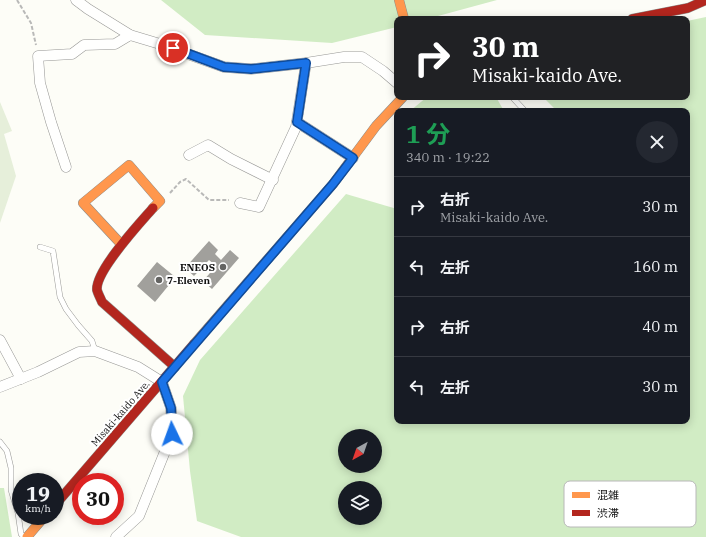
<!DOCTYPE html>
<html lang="ja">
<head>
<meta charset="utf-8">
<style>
  body { margin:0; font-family:"IBM Plex Serif","Noto Sans JP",serif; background:#242831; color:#f1f3f6; height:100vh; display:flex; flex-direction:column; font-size:15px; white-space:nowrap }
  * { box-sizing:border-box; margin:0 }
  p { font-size:13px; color:#9ea1a6 }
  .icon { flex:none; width:22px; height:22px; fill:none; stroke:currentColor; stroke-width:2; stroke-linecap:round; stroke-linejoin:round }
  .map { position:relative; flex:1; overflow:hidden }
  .side { position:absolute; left:394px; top:108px; width:296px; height:316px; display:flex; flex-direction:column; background:#171b24; border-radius:8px; box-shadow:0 2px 10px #0003 }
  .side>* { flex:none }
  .banner { position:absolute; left:394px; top:16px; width:296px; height:84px; border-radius:8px; box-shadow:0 2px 10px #0003; background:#202124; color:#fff; overflow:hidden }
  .needle { width:26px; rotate:220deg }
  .tools { position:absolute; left:338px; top:429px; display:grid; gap:8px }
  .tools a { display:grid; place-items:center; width:44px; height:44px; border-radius:50%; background:#171b24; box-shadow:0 2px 10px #0003; font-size:20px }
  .speed { position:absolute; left:12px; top:473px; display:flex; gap:8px; font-size:20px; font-weight:700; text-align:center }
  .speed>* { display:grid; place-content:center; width:52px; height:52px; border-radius:50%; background:#171b24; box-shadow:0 2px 10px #0003; line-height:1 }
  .speed small { font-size:10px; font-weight:400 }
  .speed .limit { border:6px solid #d22; background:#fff; color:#111 }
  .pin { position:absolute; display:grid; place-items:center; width:34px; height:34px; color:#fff; margin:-17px; border:2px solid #fff; border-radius:50%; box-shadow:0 1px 4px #0007 }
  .me { position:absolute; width:44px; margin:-22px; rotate:357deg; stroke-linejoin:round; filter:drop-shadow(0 0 3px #0008) }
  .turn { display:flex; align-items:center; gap:14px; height:84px; padding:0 12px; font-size:18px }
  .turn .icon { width:52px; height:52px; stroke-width:2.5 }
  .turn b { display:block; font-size:28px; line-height:34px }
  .round { display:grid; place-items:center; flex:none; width:42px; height:42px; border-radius:21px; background:#242831 }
  .summary { display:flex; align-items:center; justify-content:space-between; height:68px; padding:0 12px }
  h1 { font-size:24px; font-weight:700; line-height:30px; color:#1e9e55 }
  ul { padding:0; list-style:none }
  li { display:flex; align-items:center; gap:12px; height:60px; padding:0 12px; border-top:1px solid #363941 }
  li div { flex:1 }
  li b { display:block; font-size:15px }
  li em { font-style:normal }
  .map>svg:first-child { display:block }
  .forest { fill:#d1ecc4; fill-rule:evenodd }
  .cemetery { fill:#e6efda }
  .building { fill:#a1a09c }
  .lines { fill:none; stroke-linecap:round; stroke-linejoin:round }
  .lane-casing { stroke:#979795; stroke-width:6 }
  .street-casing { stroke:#979795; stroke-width:11 }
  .slow-casing { stroke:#8e8e8b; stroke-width:10 }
  .jam-casing { stroke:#8e8e8b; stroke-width:10 }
  .path { stroke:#b9b9b8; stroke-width:2; stroke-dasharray:4 2; stroke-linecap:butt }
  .lane { stroke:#fffffe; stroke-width:5 }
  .street { stroke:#fffffe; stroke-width:10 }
  .slow { stroke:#ff974d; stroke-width:9 }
  .jam { stroke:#b3261e; stroke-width:9 }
  .route-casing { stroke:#114b97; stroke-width:10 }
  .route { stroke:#1a73e8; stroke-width:7 }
  .poi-dot { fill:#646462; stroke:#fff; stroke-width:1.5 }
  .labels { text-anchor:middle; stroke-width:4; stroke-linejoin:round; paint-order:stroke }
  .poi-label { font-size:10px; font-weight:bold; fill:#111; stroke:#fff; text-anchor:end }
  .street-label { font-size:10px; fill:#111; stroke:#fff }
  .key { fill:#fff; stroke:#b8b8b8; stroke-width:1 }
  .key-label { font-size:11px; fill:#111 }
</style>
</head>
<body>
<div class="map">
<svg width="706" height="537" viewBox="0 0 706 537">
  <rect width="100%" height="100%" fill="#fdfdf7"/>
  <g class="forest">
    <path d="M 161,0 L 497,0 L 427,19 L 397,19 L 397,27 L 332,43 L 205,35 Z"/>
    <path d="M 706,17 L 706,537 L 241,537 L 197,521 L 190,471 L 183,396 L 200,360 L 346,194 L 397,209 L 397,421 L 687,421 L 687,111 L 557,111 L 543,97 L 687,97 L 687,21 ZM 345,436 L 375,436 L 375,466 L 345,466 ZM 345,488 L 375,488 L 375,518 L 345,518 Z"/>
    <path d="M 427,97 L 496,97 L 504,111 L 410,111 Z"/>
    <path d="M 0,488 L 4,488 L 12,537 L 0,537 Z"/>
  </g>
  <path class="cemetery" d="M 0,102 L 12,131 L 4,134 L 16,176 L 0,223 Z"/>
  <g class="building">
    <path d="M 209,241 L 218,250 L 215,254 L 221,260 L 230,250 L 239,258 L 212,289 L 203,281 L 216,266 L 209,260 L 194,276 L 185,268 Z"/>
    <path d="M 157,262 L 174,276 L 167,283 L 169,285 L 155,302 L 137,286 Z"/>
  </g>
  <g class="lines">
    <defs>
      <g id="lane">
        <path d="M 512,97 L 525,111"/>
        <path d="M 40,247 L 53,251 L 60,297 L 66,309 L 78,325 L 92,341 L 95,351"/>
        <path d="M 0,442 L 7,451 L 11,468 L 11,490 L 18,513 L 21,534 L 23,536"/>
      </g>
      <g id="street">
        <path d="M 76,0 L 88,9 L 130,35 L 160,44 L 224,67 L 251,69 L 306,63 L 344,57 L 362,57 L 383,71 L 397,83"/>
        <path d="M 297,122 L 353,158"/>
        <path d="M 189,155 L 208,145 L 231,159 L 273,180"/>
        <path d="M 66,167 L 51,122 L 40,83 L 38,56 L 72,54 L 84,45 L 115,44 L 130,35"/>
        <path d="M 240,203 L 259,207 L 296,127 L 306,63"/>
        <path d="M 0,340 L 21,379"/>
        <path d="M 0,387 L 38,372 L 79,352 L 95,351 L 138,367 L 162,382 L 171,408 L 172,434 L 139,516 L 116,537"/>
      </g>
      <g id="slow">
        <path d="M 399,0 L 404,19"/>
        <path d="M 121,244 L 83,203 L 129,165 L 160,201 L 153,208"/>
        <path d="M 194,344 L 333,184 L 376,126 L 403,97"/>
        <path d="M 27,537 L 45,516"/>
      </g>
      <g id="jam">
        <path d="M 632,19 L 688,8 L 706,0"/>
        <path d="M 153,208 C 140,223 95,271 97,290 C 98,294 101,299 102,302 L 175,367"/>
        <path d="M 55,505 L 194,344"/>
      </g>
    </defs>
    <use href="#lane" class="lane-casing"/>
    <use href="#street" class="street-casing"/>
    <use href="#slow" class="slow-casing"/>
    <use href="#jam" class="jam-casing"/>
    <g class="path">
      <path d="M 17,0 L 31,23 L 36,45"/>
      <path d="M 170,193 L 180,182 L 186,179 L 209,200 L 229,200"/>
    </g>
    <use href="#lane" class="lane"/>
    <use href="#street" class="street"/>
    <use href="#slow" class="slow"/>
    <use href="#jam" class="jam"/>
  </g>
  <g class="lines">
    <defs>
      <path id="route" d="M 172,434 L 171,408 L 162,382 L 333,184 L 353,158 L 297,122 L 306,63 L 251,69 L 224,67 L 173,48"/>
    </defs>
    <use href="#route" class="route-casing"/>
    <use href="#route" class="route"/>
  </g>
  <g class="poi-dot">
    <circle cx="223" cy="267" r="4"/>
    <circle cx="159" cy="280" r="4"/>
  </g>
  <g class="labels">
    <g class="poi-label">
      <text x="215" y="271">ENEOS</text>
      <text x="167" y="284" text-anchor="start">7-Eleven</text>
    </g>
    <g class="street-label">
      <text transform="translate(120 413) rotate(-49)" y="4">Misaki-kaido Ave.</text>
    </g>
  </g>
  <rect x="564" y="481" width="132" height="46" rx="6" class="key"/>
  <rect x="572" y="492" width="18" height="6" fill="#ff974d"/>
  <rect x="572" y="510" width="18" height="6" fill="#b3261e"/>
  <g class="key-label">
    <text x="597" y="499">混雑</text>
    <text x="597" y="517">渋滞</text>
  </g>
</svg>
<div class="tools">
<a><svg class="needle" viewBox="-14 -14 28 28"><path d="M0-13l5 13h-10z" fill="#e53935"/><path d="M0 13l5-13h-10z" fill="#9ea1a6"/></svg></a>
<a><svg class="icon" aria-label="layers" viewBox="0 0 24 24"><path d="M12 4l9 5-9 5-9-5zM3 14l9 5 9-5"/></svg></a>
</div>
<div class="speed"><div>19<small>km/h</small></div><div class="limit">30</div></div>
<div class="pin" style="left:173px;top:48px;background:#d93025"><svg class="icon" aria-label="arrive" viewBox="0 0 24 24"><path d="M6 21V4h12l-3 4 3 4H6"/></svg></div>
<svg class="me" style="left:172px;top:434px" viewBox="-20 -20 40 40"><circle r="19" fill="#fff"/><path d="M0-13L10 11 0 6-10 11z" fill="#1a73e8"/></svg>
<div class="banner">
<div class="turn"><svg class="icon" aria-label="right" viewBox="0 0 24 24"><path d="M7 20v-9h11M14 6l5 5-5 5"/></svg><div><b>30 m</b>Misaki-kaido Ave.</div></div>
</div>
<section class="side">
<div class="summary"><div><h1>1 分</h1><p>340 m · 19:22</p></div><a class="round"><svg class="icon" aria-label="close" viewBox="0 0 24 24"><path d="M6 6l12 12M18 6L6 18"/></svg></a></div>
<ul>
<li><svg class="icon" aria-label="right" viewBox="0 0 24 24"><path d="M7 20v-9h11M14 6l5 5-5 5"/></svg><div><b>右折</b><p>Misaki-kaido Ave.</p></div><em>30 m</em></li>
<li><svg class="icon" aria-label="left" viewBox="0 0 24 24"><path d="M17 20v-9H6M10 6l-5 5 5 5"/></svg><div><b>左折</b></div><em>160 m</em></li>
<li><svg class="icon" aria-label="right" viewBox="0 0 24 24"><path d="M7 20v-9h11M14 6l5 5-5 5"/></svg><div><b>右折</b></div><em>40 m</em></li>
<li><svg class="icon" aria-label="left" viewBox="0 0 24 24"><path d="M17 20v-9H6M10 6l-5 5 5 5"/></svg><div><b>左折</b></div><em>30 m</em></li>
</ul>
</section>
</div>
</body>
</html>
